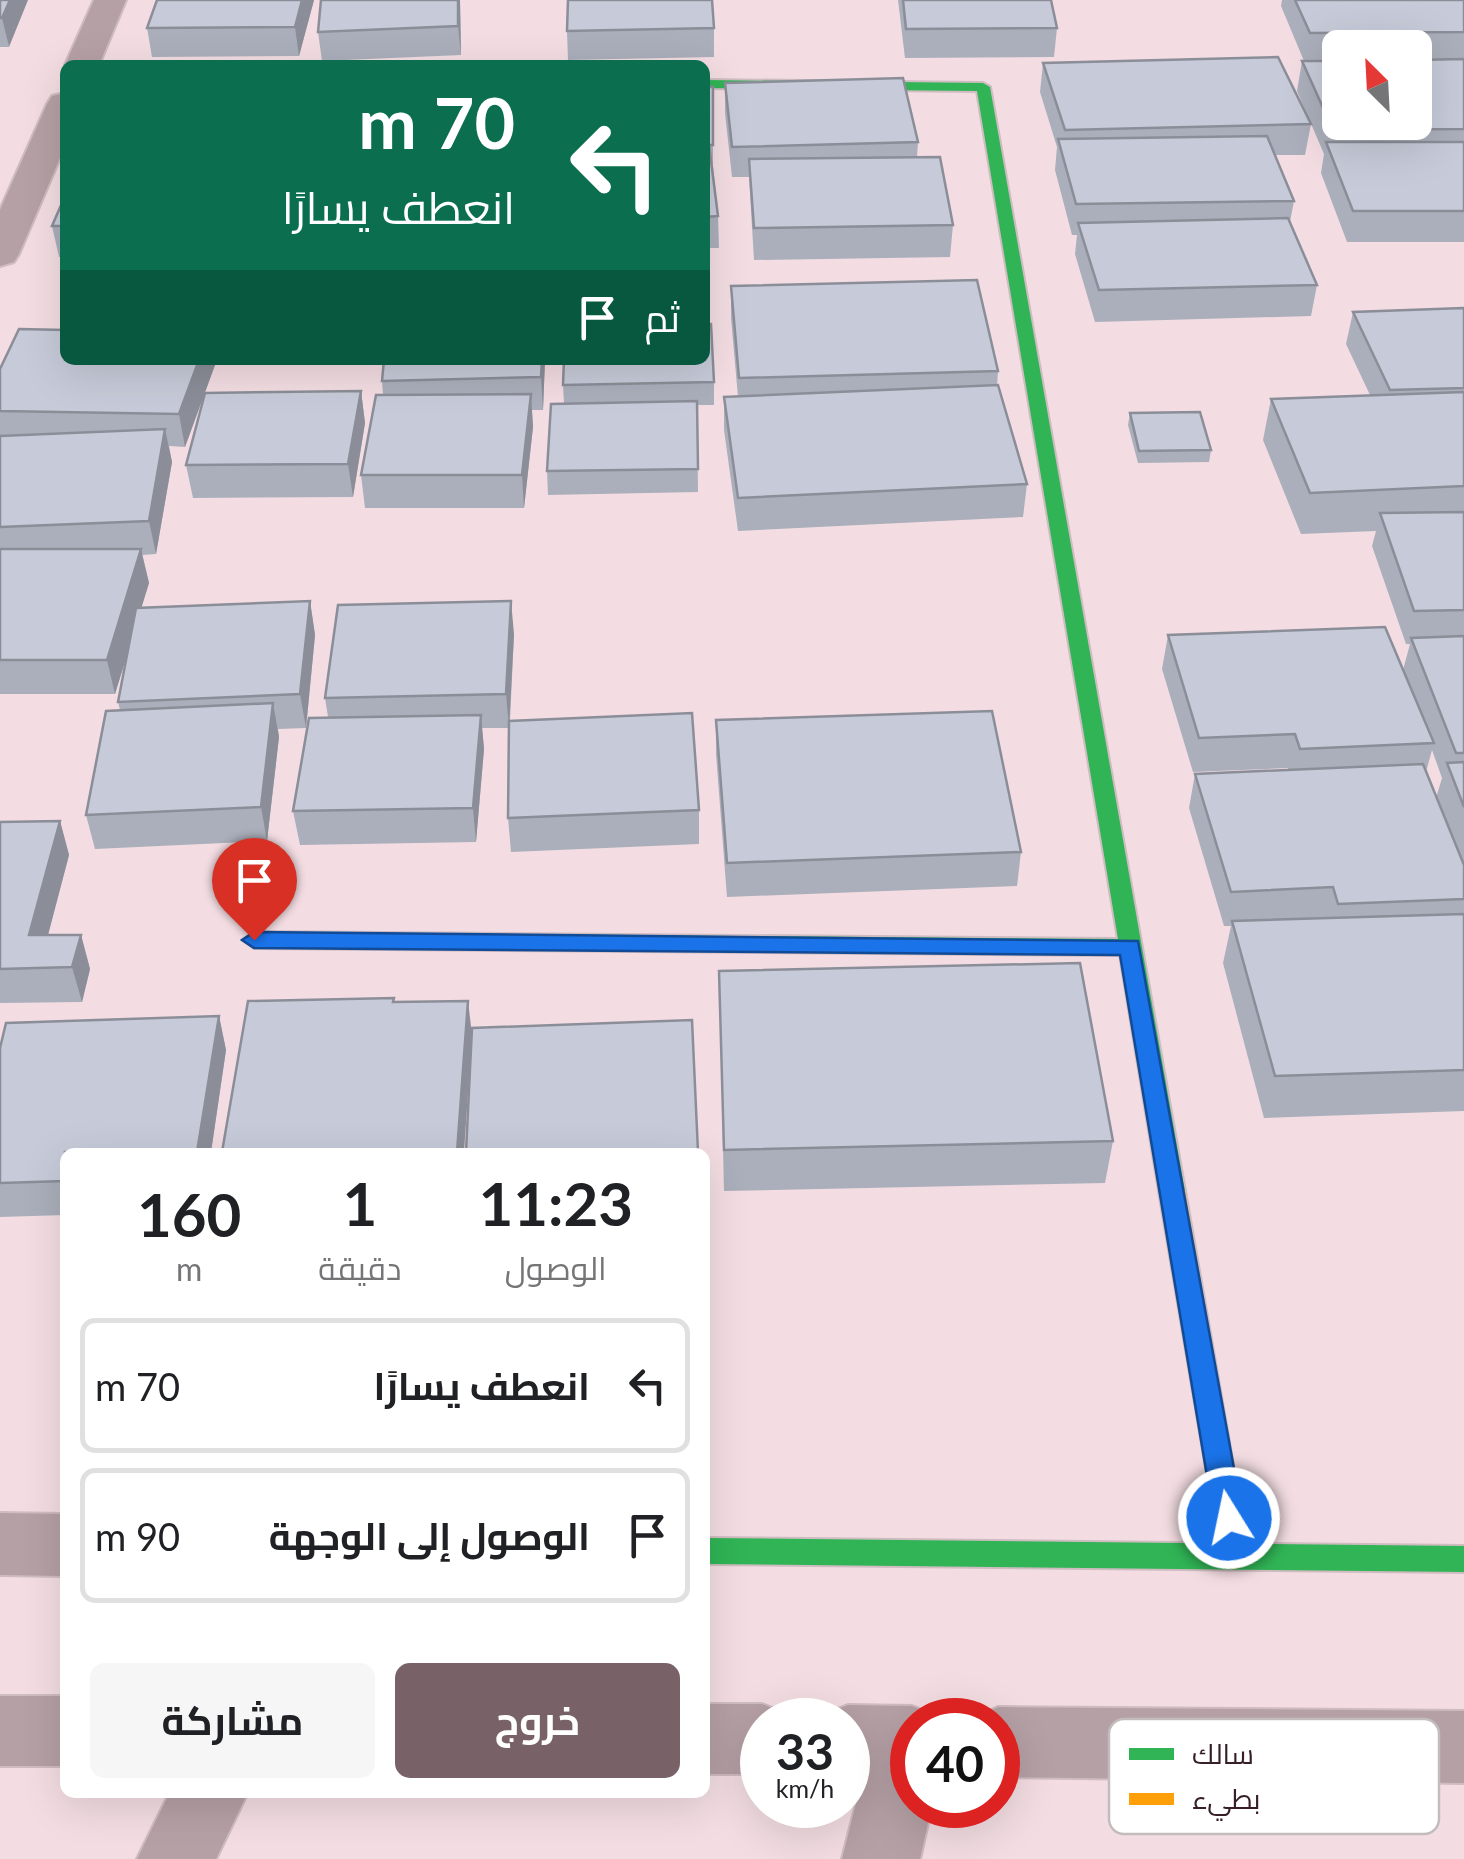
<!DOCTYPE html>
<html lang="ar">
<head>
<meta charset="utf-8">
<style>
  body { margin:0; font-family:Lato,Cairo,sans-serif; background:#f6f6f6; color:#202124; direction:rtl; height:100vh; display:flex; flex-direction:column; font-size:38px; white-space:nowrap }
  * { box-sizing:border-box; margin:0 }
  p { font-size:32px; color:#757577 }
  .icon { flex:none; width:55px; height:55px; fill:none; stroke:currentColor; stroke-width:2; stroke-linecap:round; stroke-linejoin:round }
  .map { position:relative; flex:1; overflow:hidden; direction:ltr }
  .details { position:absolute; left:60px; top:1148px; width:650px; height:650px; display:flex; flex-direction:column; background:#fff; border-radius:15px; box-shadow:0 10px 40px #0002; direction:rtl }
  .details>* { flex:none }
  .top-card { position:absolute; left:60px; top:60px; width:650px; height:305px; border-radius:15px; box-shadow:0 10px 40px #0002; direction:rtl; background:#0b6e4f; color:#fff; overflow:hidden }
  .needle { width:65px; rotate:336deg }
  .buttons { position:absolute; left:1322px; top:30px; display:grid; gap:20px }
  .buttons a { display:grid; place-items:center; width:110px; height:110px; border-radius:15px; background:#fff; box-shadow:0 10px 40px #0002; font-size:50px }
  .speed { position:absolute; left:740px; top:1698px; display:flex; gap:20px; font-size:50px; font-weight:700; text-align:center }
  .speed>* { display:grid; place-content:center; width:130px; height:130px; border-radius:50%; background:#fff; box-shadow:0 10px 40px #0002; line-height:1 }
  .speed small { font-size:25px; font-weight:400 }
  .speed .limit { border:15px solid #d22; background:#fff; color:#111 }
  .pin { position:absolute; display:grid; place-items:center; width:85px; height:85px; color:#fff; margin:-102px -42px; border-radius:50% 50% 50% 0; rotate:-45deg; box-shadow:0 0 10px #0007 }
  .pin .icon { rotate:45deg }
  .me { position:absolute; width:110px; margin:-55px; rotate:350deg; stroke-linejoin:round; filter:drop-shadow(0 0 8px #0008) }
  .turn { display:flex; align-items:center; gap:35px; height:210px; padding:0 30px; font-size:45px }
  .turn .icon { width:130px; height:130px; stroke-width:2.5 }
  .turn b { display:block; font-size:70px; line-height:85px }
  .then { display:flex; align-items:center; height:95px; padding:0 30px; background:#0003; gap:20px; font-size:38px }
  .eta { display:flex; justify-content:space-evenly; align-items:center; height:170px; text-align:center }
  .eta b { font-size:60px; font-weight:700; line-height:70px }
  .button { display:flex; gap:20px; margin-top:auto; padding:20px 30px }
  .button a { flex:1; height:115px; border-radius:15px; background:#786267; color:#fff; font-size:40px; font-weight:700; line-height:115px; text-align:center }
  .button a+a { background:#f6f6f6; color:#202124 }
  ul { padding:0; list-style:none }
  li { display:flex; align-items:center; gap:30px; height:135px; margin:0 20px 15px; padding:0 10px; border:5px solid #e0e0e0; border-radius:15px }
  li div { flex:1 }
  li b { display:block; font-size:38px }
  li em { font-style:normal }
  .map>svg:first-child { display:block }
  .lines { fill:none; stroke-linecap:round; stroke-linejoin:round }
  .street-casing { stroke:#cfbcc1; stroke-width:4 }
  .fast-casing { stroke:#cfbcc1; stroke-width:4 }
  .slow-casing { stroke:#cfbcc1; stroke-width:4 }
  .street { fill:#b5a0a5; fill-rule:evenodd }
  .fast { fill:#30b455; fill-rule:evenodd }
  .slow { fill:#ff9f0a; fill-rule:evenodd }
  .wall { fill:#abafbb; fill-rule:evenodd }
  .shaded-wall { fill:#8b8e98 }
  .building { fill:#c7cbd9; stroke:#8b8e98; stroke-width:2.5 }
  .route { fill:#1a73e8; stroke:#114b97; stroke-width:2.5 }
  .key { fill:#fff; stroke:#c3bcbe; stroke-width:2.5 }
  .key-label { font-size:28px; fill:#361f25 }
</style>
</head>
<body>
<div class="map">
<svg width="1464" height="1859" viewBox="0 0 1464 1859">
  <rect width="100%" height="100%" fill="#f3dde2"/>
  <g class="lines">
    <defs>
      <g id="street">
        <path d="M 94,0 L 126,0 L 99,65 L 65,65 Z"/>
        <path d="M 65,93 L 65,146 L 19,254 L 14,262 L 0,266 L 0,210 L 47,104 L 52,96 Z"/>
        <path d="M 0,1513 L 65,1514 L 65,1576 L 0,1575 Z"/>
        <rect x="0" y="1696" width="65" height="70"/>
        <path d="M 705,1704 L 762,1704 L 788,1714 L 791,1720 L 762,1720 L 762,1774 L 705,1774 Z"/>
        <path d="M 848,1705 L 912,1706 L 938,1716 L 940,1720 L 912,1720 L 912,1805 L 932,1805 L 920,1859 L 842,1859 L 863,1776 L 848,1775 L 848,1720 L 820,1720 L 822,1715 Z"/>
        <path d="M 998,1707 L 1464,1711 L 1464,1783 L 998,1777 L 998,1720 L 970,1720 Z"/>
        <path d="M 170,1792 L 248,1792 L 216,1859 L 137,1859 Z"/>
      </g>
      <g id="fast">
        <path d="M 705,80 L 983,83 L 990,87 L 1185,1191 L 1181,1198 L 1172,1201 L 1163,1198 L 1159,1191 L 1120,955 L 254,948 L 243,940 L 254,932 L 1118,939 L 977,91 L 705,88 Z"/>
        <path d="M 705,1538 L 1464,1546 L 1464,1572 L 705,1564 Z"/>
      </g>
      <path id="slow" d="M 1172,1181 L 1181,1184 L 1185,1191 L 1249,1556 L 1245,1565 L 1235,1569 L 1225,1565 L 1221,1556 L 1159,1191 L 1163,1184 Z"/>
    </defs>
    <use href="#street" class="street-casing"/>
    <use href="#fast" class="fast-casing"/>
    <use href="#slow" class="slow-casing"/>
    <use href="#street" class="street"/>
    <use href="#fast" class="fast"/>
    <use href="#slow" class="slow"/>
  </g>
  <g class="wall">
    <path d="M 0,0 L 9,47 L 0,47 Z"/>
    <path d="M 314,0 L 299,56 L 152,57 L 147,28 Z"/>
    <path d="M 321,0 L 460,0 L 461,55 L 322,61 L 318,32 Z"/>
    <path d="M 898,0 L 1051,0 L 1057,28 L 1054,57 L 905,58 Z"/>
    <path d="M 1282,0 L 1464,0 L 1464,242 L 1347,242 L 1321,173 L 1324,154 L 1297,91 L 1302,61 L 1304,61 L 1281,6 ZM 1340,48 L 1415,48 L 1415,122 L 1340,122 Z"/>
    <path d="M 714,28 L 714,57 L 568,60 L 567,31 Z"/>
    <path d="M 1043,63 L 1311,124 L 1305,155 L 1275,155 L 1294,201 L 1290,222 L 1317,285 L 1311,316 L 1095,322 L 1075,254 L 1077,235 L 1072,235 L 1055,170 L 1057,147 L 1040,92 Z"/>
    <path d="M 725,83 L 918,142 L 917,157 L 953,225 L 950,257 L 754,260 L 749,177 L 732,177 L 725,113 Z"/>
    <path d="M 705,87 L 713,87 L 713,166 L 718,216 L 719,248 L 705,248 Z"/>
    <path d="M 65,196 L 65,257 L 59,257 L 52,226 Z"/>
    <path d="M 731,286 L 998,371 L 997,386 L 1027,484 L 1023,517 L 738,531 L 724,430 L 724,397 L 738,397 L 731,318 Z"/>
    <path d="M 1464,308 L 1464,1111 L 1264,1118 L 1223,963 L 1231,926 L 1224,926 L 1189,808 L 1195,774 L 1288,770 L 1288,768 L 1193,772 L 1162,669 L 1168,635 L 1403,670 L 1410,644 L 1406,644 L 1372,546 L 1376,531 L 1301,534 L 1263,440 L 1271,399 L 1370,395 L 1346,344 L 1353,312 ZM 1432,750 L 1442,778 L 1436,798 L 1426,772 Z"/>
    <path d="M 384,360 L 545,360 L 543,410 L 532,410 L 533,427 L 524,508 L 365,508 L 361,475 L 383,395 L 382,381 Z"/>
    <path d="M 215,365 L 185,447 L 169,446 L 172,462 L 156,554 L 142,555 L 149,583 L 141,608 L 310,601 L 315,635 L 306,728 L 278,729 L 279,737 L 267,841 L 95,849 L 86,815 L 120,710 L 118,702 L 128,652 L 115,694 L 0,694 L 0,369 Z"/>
    <path d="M 714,382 L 714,405 L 697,405 L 698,492 L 548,495 L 547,471 L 564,403 L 563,385 Z"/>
    <path d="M 361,391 L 365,423 L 353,497 L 193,498 L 186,465 Z"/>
    <path d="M 1130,413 L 1211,450 L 1209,462 L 1138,463 L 1128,425 Z"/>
    <path d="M 514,634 L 510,721 L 699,810 L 699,844 L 511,852 L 508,818 L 509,728 L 482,728 L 484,749 L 476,842 L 300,845 L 293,811 L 328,717 L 325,698 Z"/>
    <path d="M 716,720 L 1021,852 L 1017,886 L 727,897 L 716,754 Z"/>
    <path d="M 60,821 L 69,855 L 48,935 L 81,935 L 90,969 L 82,1002 L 0,1003 L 0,822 Z"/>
    <path d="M 719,971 L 1113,1141 L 1105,1183 L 724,1191 Z"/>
    <path d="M 219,1016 L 226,1050 L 211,1152 L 65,1152 L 65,1215 L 0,1217 L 0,1048 Z"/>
  </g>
  <g class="shaded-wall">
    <path d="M 10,0 L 28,0 L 9,47 L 2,18 Z"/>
    <path d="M 302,0 L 314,0 L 299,56 L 295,27 Z"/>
    <path d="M 458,0 L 460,0 L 461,55 L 458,26 Z"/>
    <path d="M 199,360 L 214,360 L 215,365 L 185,447 L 179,414 Z"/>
    <path d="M 542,360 L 545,360 L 543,410 L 541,377 Z"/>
    <path d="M 361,391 L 365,423 L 353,497 L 348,464 Z"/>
    <path d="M 531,394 L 533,427 L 524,508 L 522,475 Z"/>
    <path d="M 165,429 L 172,462 L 156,554 L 149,521 Z"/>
    <path d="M 141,549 L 149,583 L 115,694 L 107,660 Z"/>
    <path d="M 310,601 L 315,635 L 306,728 L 300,694 Z"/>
    <path d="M 511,601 L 514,634 L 509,728 L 506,694 Z"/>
    <path d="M 273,703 L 279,737 L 267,841 L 261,807 Z"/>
    <path d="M 481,715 L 484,749 L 476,842 L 473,808 Z"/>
    <path d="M 60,821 L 69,855 L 39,969 L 29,935 Z"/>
    <path d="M 81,935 L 90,969 L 82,1002 L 72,967 Z"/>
    <path d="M 468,1001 L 472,1035 L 464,1152 L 457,1152 Z"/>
    <path d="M 219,1016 L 226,1050 L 211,1152 L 197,1152 Z"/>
  </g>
  <g class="building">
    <path d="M 0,0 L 10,0 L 2,18 L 0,18 Z"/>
    <path d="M 157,0 L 302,0 L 295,27 L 147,28 Z"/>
    <path d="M 321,0 L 458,0 L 458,26 L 318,32 Z"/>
    <path d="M 568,0 L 712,0 L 714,28 L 567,31 Z"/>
    <path d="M 903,0 L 1051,0 L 1057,28 L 906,29 Z"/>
    <path d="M 1295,0 L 1464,0 L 1464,32 L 1310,33 Z"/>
    <path d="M 1278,57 L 1311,124 L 1065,130 L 1043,63 Z"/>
    <path d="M 1464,59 L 1464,129 L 1333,130 L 1302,61 L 1340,61 L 1340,122 L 1415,122 L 1415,60 Z"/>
    <path d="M 903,78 L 918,142 L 732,147 L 725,83 Z"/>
    <rect x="705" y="87" width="8" height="58"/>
    <path d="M 1267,136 L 1294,201 L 1076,204 L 1058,139 Z"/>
    <path d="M 1326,142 L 1464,142 L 1464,211 L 1353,211 Z"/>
    <path d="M 705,145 L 709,145 L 718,216 L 705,217 Z"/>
    <path d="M 940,157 L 953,225 L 754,228 L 749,159 Z"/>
    <path d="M 65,196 L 65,226 L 52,226 Z"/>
    <path d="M 1288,218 L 1317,285 L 1099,290 L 1078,223 Z"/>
    <path d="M 977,280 L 998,371 L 739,378 L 731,286 Z"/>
    <path d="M 1464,308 L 1464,388 L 1390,390 L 1353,312 Z"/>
    <path d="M 705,324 L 711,324 L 714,382 L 563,385 L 564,360 L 705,360 Z"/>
    <path d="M 19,329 L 65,330 L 65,360 L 199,360 L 179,414 L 0,411 L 0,369 Z"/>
    <path d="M 384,360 L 542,360 L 541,377 L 382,381 Z"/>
    <path d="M 998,385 L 1027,484 L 738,498 L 724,397 Z"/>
    <path d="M 361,391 L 348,464 L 186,465 L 205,393 Z"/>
    <path d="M 1464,392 L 1464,486 L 1310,493 L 1271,399 Z"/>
    <path d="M 531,394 L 522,475 L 361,475 L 376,395 Z"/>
    <path d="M 697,401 L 698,469 L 547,471 L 551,404 Z"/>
    <path d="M 1200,412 L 1211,450 L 1139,451 L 1130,413 Z"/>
    <path d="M 165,429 L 149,521 L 0,527 L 0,436 Z"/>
    <path d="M 1464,512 L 1464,610 L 1414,611 L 1380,513 Z"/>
    <path d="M 0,549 L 141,549 L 107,660 L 0,660 Z"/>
    <path d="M 310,601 L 300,694 L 118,702 L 136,608 Z"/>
    <path d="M 511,601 L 506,694 L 325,698 L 338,605 Z"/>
    <path d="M 1385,627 L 1434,743 L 1300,749 L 1295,734 L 1199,738 L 1168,635 Z"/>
    <path d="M 1464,636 L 1464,753 L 1456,753 L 1411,638 Z"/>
    <path d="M 273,703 L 261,807 L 86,815 L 106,711 Z"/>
    <path d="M 992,711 L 1021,852 L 727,863 L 716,720 Z"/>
    <path d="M 692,713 L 699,810 L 508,818 L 509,721 Z"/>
    <path d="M 481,715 L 473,808 L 293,811 L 309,718 Z"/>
    <path d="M 1464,762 L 1464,807 L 1447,763 Z"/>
    <path d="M 1423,764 L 1464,865 L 1464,899 L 1338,904 L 1333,887 L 1231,892 L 1195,774 Z"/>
    <path d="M 60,821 L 29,935 L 81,935 L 72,967 L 0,969 L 0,822 Z"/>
    <path d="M 1464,914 L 1464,1070 L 1275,1076 L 1232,921 Z"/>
    <path d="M 1080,963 L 1113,1141 L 724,1150 L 719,971 Z"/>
    <path d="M 394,998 L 393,1002 L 468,1001 L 457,1152 L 222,1152 L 248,1001 Z"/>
    <path d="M 219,1016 L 197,1152 L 65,1152 L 65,1181 L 0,1183 L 0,1048 L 6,1023 Z"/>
    <path d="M 692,1020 L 698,1152 L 466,1152 L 472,1028 Z"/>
  </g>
  <path class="route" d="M 254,932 L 1138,941 L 1243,1518 L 1239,1527 L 1229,1531 L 1219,1527 L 1214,1518 L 1120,955 L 254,948 L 242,940 Z"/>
  <rect x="1109" y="1719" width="330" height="115" rx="15" class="key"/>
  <rect x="1129" y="1748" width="45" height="12" fill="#30b455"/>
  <rect x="1129" y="1793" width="45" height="12" fill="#ff9f0a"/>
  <g class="key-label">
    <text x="1192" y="1764">سالك</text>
    <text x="1192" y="1809">بطيء</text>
  </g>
</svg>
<div class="buttons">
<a><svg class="needle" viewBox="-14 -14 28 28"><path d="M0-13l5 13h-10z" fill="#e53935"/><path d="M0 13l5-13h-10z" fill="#757577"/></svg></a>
</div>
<div class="speed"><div>33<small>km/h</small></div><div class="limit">40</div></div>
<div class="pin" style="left:254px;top:940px;background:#d93025"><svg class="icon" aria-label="arrive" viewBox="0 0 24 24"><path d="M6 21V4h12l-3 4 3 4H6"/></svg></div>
<svg class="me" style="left:1229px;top:1518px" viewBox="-20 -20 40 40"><circle r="17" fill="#1a73e8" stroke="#fff" stroke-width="3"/><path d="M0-11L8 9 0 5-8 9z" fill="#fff"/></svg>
<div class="top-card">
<div class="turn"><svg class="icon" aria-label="left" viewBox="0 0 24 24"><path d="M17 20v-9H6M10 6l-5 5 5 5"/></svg><div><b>70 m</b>انعطف يسارًا</div></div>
<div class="then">ثم<svg class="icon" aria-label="arrive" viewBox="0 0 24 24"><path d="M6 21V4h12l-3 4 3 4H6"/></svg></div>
</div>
<section class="details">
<div class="eta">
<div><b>11:23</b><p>الوصول</p></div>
<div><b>1</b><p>دقيقة</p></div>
<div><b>160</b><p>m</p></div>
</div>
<ul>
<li><svg class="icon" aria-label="left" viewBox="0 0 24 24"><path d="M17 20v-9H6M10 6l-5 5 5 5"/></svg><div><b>انعطف يسارًا</b></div><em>70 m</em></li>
<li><svg class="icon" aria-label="arrive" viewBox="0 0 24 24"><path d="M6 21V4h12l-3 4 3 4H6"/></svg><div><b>الوصول إلى الوجهة</b></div><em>90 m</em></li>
</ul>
<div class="button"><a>خروج</a><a>مشاركة</a></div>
</section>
</div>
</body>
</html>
